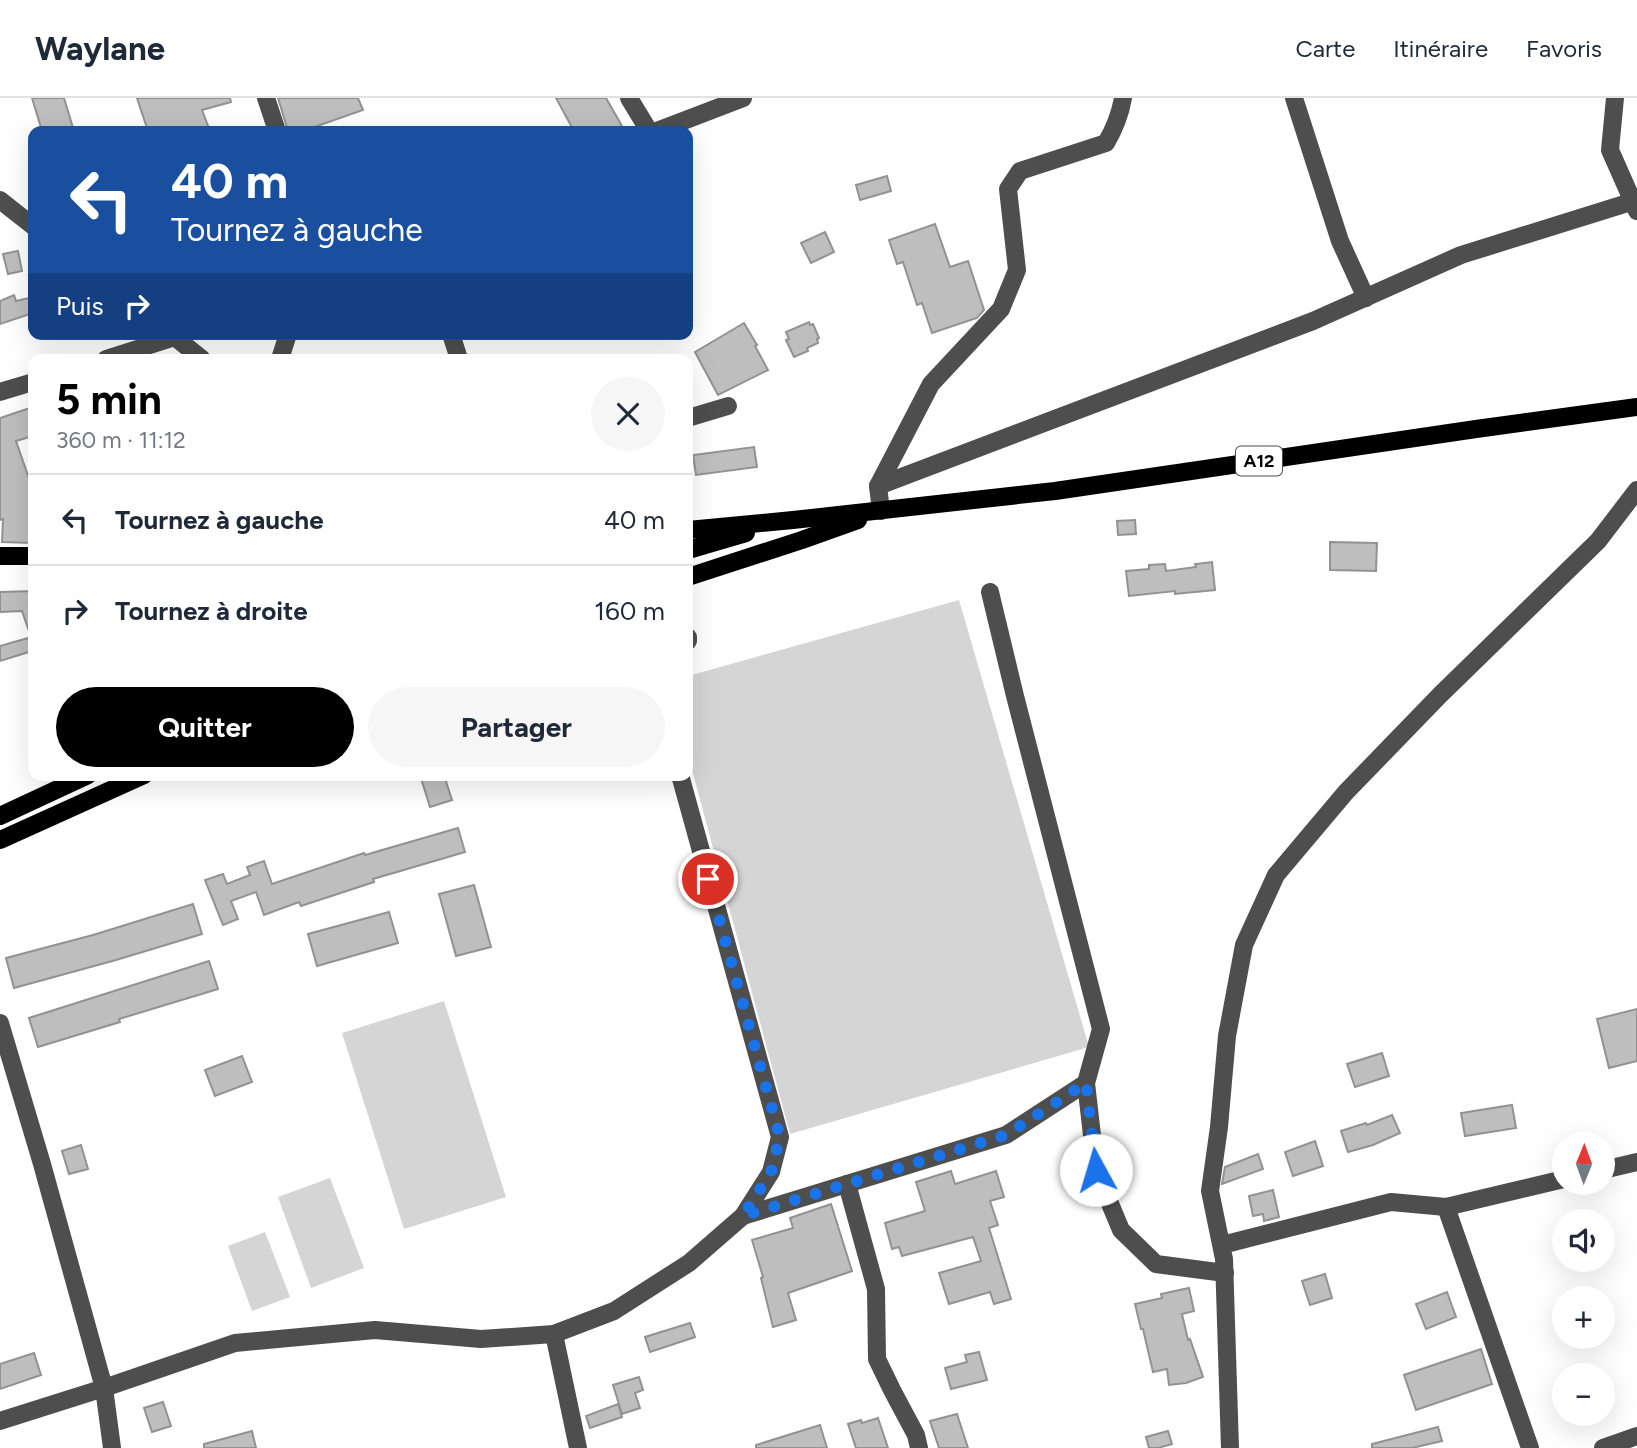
<!DOCTYPE html>
<html lang="fr">
<head>
<meta charset="utf-8">
<style>
  body { margin:0; font-family:Figtree,sans-serif; background:#f6f6f7; color:#1f2937; height:100vh; display:flex; flex-direction:column; font-size:26px; white-space:nowrap }
  * { box-sizing:border-box; margin:0 }
  p { font-size:23px; color:#747a83 }
  .icon { flex:none; width:38px; height:38px; fill:none; stroke:currentColor; stroke-width:2; stroke-linecap:round; stroke-linejoin:round }
  .map { position:relative; flex:1; overflow:hidden }
  .panel { position:absolute; left:28px; top:256px; width:665px; height:427px; display:flex; flex-direction:column; background:#fff; border-radius:14px; box-shadow:0 7px 28px #0002 }
  .panel>* { flex:none }
  .banner { position:absolute; left:28px; top:28px; width:665px; height:214px; border-radius:14px; box-shadow:0 7px 28px #0002; background:#1a4fa0; color:#fff; overflow:hidden }
  .needle { width:46px; rotate:1deg }
  .tools { position:absolute; left:1552px; top:1034px; display:grid; gap:14px }
  .tools a { display:grid; place-items:center; width:63px; height:63px; border-radius:50%; background:#fff; box-shadow:0 7px 28px #0002; font-size:35px }
  .pin { position:absolute; display:grid; place-items:center; width:60px; height:60px; color:#fff; margin:-30px; border:4px solid #fff; border-radius:50%; box-shadow:0 2px 7px #0007 }
  .me { position:absolute; width:77px; margin:-38px; rotate:354deg; stroke-linejoin:round; filter:drop-shadow(0 0 5px #0008) }
  .turn { display:flex; align-items:center; gap:24px; height:147px; padding:0 28px; font-size:32px }
  .turn .icon { width:91px; height:91px; stroke-width:2.5 }
  .turn b { display:block; font-size:49px; line-height:60px }
  .then { display:flex; align-items:center; height:66px; padding:0 28px; background:#0003; gap:14px; font-size:26px }
  .round { display:grid; place-items:center; flex:none; width:74px; height:74px; border-radius:37px; background:#f6f6f7 }
  .head { display:flex; align-items:center; justify-content:space-between; height:119px; padding:0 28px }
  h1 { font-size:42px; font-weight:700; line-height:52px; color:#000 }
  .button { display:flex; gap:14px; margin-top:auto; padding:14px 28px }
  .button a { flex:1; height:80px; border-radius:42px; background:#000; color:#fff; font-size:28px; font-weight:700; line-height:80px; text-align:center }
  .button a+a { background:#f6f6f7; color:#1f2937 }
  ul { padding:0; list-style:none }
  li { display:flex; align-items:center; gap:21px; height:91px; padding:0 28px; border-top:2px solid #e0e1e3 }
  li div { flex:1 }
  li b { display:block; font-size:26px }
  li em { font-style:normal }
  header { display:flex; align-items:center; gap:42px; box-sizing:border-box; height:98px; padding:0 35px; background:#fff; border-bottom:2px solid #e0e1e3 }
  header strong { font-size:33px }
  nav { display:flex; gap:38px; margin-inline-start:auto; font-size:24px }
  .map>svg:first-child { display:block }
  .green { fill:#d5d5d5 }
  .building { fill:#bebebe; stroke:#929292; stroke-width:2 }
  .lines { fill:none; stroke-linecap:round; stroke-linejoin:round }
  .minor { stroke:#4e4e4e; stroke-width:18 }
  .major { stroke:#000; stroke-width:18 }
  .route { stroke:#1a73e8; stroke-width:12; stroke-dasharray:0 21.6 }
  .labels { text-anchor:middle; stroke-width:7; stroke-linejoin:round; paint-order:stroke }
  .shield { fill:#fff; stroke:#4c4c4c; stroke-width:2 }
  .shield-label { font-size:18px; font-weight:bold; fill:#000 }
</style>
</head>
<body>
<header>
<strong>Waylane</strong>
<nav><a>Carte</a><a>Itinéraire</a><a>Favoris</a></nav>
</header>
<div class="map">
<svg width="1637" height="1350" viewBox="0 0 1637 1350">
  <rect width="100%" height="100%" fill="#fff"/>
  <g class="green">
    <path d="M 959,502 L 1089,949 L 790,1036 L 688,657 L 688,578 Z"/>
    <path d="M 444,903 L 506,1099 L 404,1131 L 342,935 Z"/>
    <path d="M 330,1080 L 364,1170 L 311,1190 L 278,1099 Z"/>
    <path d="M 265,1134 L 290,1199 L 252,1213 L 228,1148 Z"/>
  </g>
  <g class="building">
    <path d="M 32,0 L 64,0 L 74,33 L 42,33 Z"/>
    <path d="M 137,0 L 230,0 L 231,4 L 202,12 L 210,33 L 148,33 Z"/>
    <path d="M 278,0 L 358,0 L 363,12 L 303,33 L 288,33 Z"/>
    <path d="M 556,0 L 606,0 L 622,28 L 612,33 L 574,33 Z"/>
    <path d="M 887,78 L 891,93 L 860,102 L 856,87 Z"/>
    <path d="M 935,126 L 950,169 L 968,163 L 984,212 L 977,220 L 932,235 L 922,205 L 917,207 L 903,164 L 897,166 L 889,142 Z"/>
    <path d="M 825,134 L 834,154 L 811,165 L 801,145 Z"/>
    <path d="M 18,153 L 22,173 L 8,176 L 3,156 Z"/>
    <path d="M 14,197 L 16,203 L 33,199 L 33,215 L 0,226 L 0,203 Z"/>
    <path d="M 809,224 L 810,227 L 813,226 L 819,240 L 817,241 L 818,245 L 807,250 L 808,253 L 794,259 L 786,242 L 789,241 L 786,234 Z"/>
    <path d="M 744,225 L 757,247 L 755,248 L 768,272 L 718,297 L 695,254 Z"/>
    <path d="M 33,309 L 33,338 L 16,343 L 33,392 L 33,443 L 32,445 L 2,444 L 3,421 L 0,422 L 0,320 Z"/>
    <path d="M 754,349 L 757,369 L 696,377 L 693,357 Z"/>
    <path d="M 1135,422 L 1136,436 L 1118,437 L 1117,423 Z"/>
    <path d="M 1330,444 L 1377,445 L 1376,473 L 1330,472 Z"/>
    <path d="M 1212,464 L 1215,492 L 1175,496 L 1175,493 L 1129,498 L 1126,473 L 1149,471 L 1149,467 L 1165,466 L 1166,473 L 1196,469 L 1195,466 Z"/>
    <path d="M 33,493 L 33,539 L 31,539 L 22,513 L 0,514 L 0,494 Z"/>
    <path d="M 28,540 L 32,553 L 0,563 L 0,548 Z"/>
    <path d="M 420,677 L 444,677 L 452,702 L 430,709 Z"/>
    <path d="M 458,730 L 465,754 L 373,781 L 374,784 L 301,808 L 299,804 L 264,817 L 256,794 L 231,803 L 238,821 L 223,827 L 205,782 L 223,776 L 227,786 L 250,777 L 247,769 L 264,763 L 272,786 L 364,755 L 365,757 Z"/>
    <path d="M 474,787 L 491,849 L 456,858 L 439,796 Z"/>
    <path d="M 193,806 L 202,836 L 116,862 L 14,890 L 6,860 L 93,837 Z"/>
    <path d="M 389,814 L 398,845 L 317,868 L 308,836 Z"/>
    <path d="M 209,863 L 218,891 L 119,921 L 120,924 L 38,949 L 29,920 Z"/>
    <path d="M 1637,911 L 1637,963 L 1609,970 L 1597,921 Z"/>
    <path d="M 1382,955 L 1389,978 L 1355,989 L 1347,966 Z"/>
    <path d="M 242,958 L 252,984 L 215,998 L 205,972 Z"/>
    <path d="M 1512,1007 L 1516,1030 L 1465,1038 L 1461,1015 Z"/>
    <path d="M 1392,1017 L 1400,1035 L 1373,1047 L 1348,1054 L 1341,1033 L 1366,1025 L 1367,1027 Z"/>
    <path d="M 1315,1043 L 1323,1068 L 1293,1078 L 1285,1054 Z"/>
    <path d="M 81,1047 L 88,1071 L 69,1076 L 62,1053 Z"/>
    <path d="M 1258,1056 L 1263,1071 L 1222,1086 L 1225,1069 Z"/>
    <path d="M 951,1073 L 955,1086 L 996,1073 L 1004,1099 L 990,1103 L 998,1127 L 989,1130 L 1011,1201 L 994,1206 L 990,1194 L 949,1206 L 939,1175 L 981,1163 L 973,1139 L 902,1158 L 899,1149 L 892,1151 L 885,1125 L 925,1113 L 916,1084 Z"/>
    <path d="M 1273,1092 L 1279,1119 L 1264,1123 L 1263,1116 L 1253,1118 L 1249,1098 Z"/>
    <path d="M 831,1106 L 852,1173 L 788,1195 L 796,1222 L 773,1229 L 761,1180 L 763,1179 L 752,1142 L 793,1130 L 790,1120 Z"/>
    <path d="M 1325,1176 L 1332,1200 L 1310,1207 L 1302,1183 Z"/>
    <path d="M 1189,1190 L 1194,1213 L 1182,1216 L 1188,1242 L 1190,1241 L 1203,1279 L 1186,1285 L 1169,1287 L 1167,1271 L 1153,1274 L 1143,1231 L 1141,1231 L 1135,1206 L 1162,1200 L 1161,1196 Z"/>
    <path d="M 1447,1194 L 1456,1219 L 1426,1231 L 1416,1206 Z"/>
    <path d="M 690,1225 L 695,1239 L 650,1254 L 645,1239 Z"/>
    <path d="M 1481,1251 L 1492,1286 L 1416,1312 L 1404,1277 Z"/>
    <path d="M 979,1254 L 987,1282 L 951,1291 L 945,1270 L 967,1264 L 965,1257 Z"/>
    <path d="M 34,1255 L 41,1277 L 0,1291 L 0,1266 Z"/>
    <path d="M 639,1279 L 643,1292 L 635,1295 L 640,1310 L 622,1316 L 613,1287 Z"/>
    <path d="M 163,1304 L 171,1328 L 152,1334 L 144,1310 Z"/>
    <path d="M 618,1306 L 622,1319 L 590,1330 L 586,1318 Z"/>
    <path d="M 957,1316 L 968,1350 L 939,1350 L 930,1323 Z"/>
    <path d="M 878,1320 L 888,1350 L 856,1350 L 848,1326 L 861,1322 L 862,1325 Z"/>
    <path d="M 820,1327 L 827,1350 L 756,1350 L 756,1347 Z"/>
    <path d="M 1438,1329 L 1442,1343 L 1412,1350 L 1372,1350 L 1372,1346 Z"/>
    <path d="M 252,1333 L 256,1350 L 204,1350 L 204,1346 Z"/>
    <path d="M 1168,1333 L 1172,1346 L 1158,1350 L 1149,1350 L 1146,1339 Z"/>
  </g>
  <g class="lines">
    <g class="minor">
      <path d="M 266,0 L 277,33"/>
      <path d="M 629,0 L 649,33"/>
      <path d="M 1294,0 L 1340,143 L 1366,200"/>
      <path d="M 1615,0 L 1610,52 L 1637,113"/>
      <path d="M 657,33 L 743,0"/>
      <path d="M 0,102 L 33,128"/>
      <path d="M 171,236 L 202,261"/>
      <path d="M 451,236 L 459,261"/>
      <path d="M 106,261 L 175,239"/>
      <path d="M 280,261 L 288,236"/>
      <path d="M 0,294 L 33,284"/>
      <path d="M 688,320 L 728,308"/>
      <path d="M 878,388 L 931,286 L 1001,211 L 1017,172 L 1008,91 L 1020,73 L 1106,45 C 1115,30 1120,17 1123,0"/>
      <path d="M 881,413 L 878,388 L 1313,223 L 1461,157 L 1637,102"/>
      <path d="M 990,494 L 1015,598 L 1101,931 L 1086,985 L 1096,1072 L 1121,1132 L 1156,1166 L 1225,1175"/>
      <path d="M 688,539 L 688,543"/>
      <path d="M 0,925 L 42,1066 L 104,1290 L 112,1350"/>
      <path d="M 1603,1072 L 1637,1064"/>
      <path d="M 847,1086 L 876,1191 L 877,1261 L 892,1292 L 916,1337 L 919,1350"/>
      <path d="M 1446,1109 L 1530,1350"/>
      <path d="M 743,1118 L 1006,1037 L 1086,985"/>
      <path d="M 1222,1147 L 1391,1104 L 1446,1109 L 1564,1081"/>
      <path d="M 554,1236 L 578,1350"/>
      <path d="M 0,1323 L 104,1290 L 235,1245 L 375,1232 L 481,1241 L 554,1236 L 614,1213 L 689,1165 L 743,1118 L 771,1074 L 780,1039 L 680,677"/>
      <path d="M 1230,1350 L 1224,1161 L 1210,1093 L 1219,1029 L 1227,938 L 1244,847 L 1276,777 L 1346,694 L 1440,597 L 1598,443 L 1637,392"/>
      <path d="M 1603,1350 L 1637,1338"/>
    </g>
    <g class="major">
      <path d="M 688,432 L 793,422 L 1055,393 L 1476,331 L 1637,309"/>
      <path d="M 688,452 L 746,435"/>
      <path d="M 0,458 L 33,458"/>
      <path d="M 688,479 L 802,442 L 858,422"/>
      <path d="M 0,718 L 88,677"/>
      <path d="M 0,742 L 144,677"/>
    </g>
  </g>
  <g class="lines">
    <path class="route" d="M 708,781 L 780,1039 L 771,1074 L 743,1118 L 1006,1037 L 1086,985 L 1096,1072"/>
  </g>
  <g class="labels">
    <rect class="shield" x="1236" y="348.5" width="46" height="29" rx="5"/>
    <g class="shield-label">
      <text x="1259" y="369">A12</text>
    </g>
  </g>
</svg>
<div class="tools">
<a><svg class="needle" viewBox="-14 -14 28 28"><path d="M0-13l5 13h-10z" fill="#e53935"/><path d="M0 13l5-13h-10z" fill="#747a83"/></svg></a>
<a><svg class="icon" aria-label="sound" viewBox="0 0 24 24"><path d="M4 9h4l5-4v14l-5-4H4zM17 9q2 3 0 6"/></svg></a>
<a>+</a>
<a>−</a>
</div>
<div class="pin" style="left:708px;top:781px;background:#d93025"><svg class="icon" aria-label="arrive" viewBox="0 0 24 24"><path d="M6 21V4h12l-3 4 3 4H6"/></svg></div>
<svg class="me" style="left:1096px;top:1072px" viewBox="-20 -20 40 40"><circle r="19" fill="#fff"/><path d="M0-13L10 11 0 6-10 11z" fill="#1a73e8"/></svg>
<div class="banner">
<div class="turn"><svg class="icon" aria-label="left" viewBox="0 0 24 24"><path d="M17 20v-9H6M10 6l-5 5 5 5"/></svg><div><b>40 m</b>Tournez à gauche</div></div>
<div class="then">Puis<svg class="icon" aria-label="right" viewBox="0 0 24 24"><path d="M7 20v-9h11M14 6l5 5-5 5"/></svg></div>
</div>
<section class="panel">
<div class="head"><div><h1>5 min</h1><p>360 m · 11:12</p></div><a class="round"><svg class="icon" aria-label="close" viewBox="0 0 24 24"><path d="M6 6l12 12M18 6L6 18"/></svg></a></div>
<ul>
<li><svg class="icon" aria-label="left" viewBox="0 0 24 24"><path d="M17 20v-9H6M10 6l-5 5 5 5"/></svg><div><b>Tournez à gauche</b></div><em>40 m</em></li>
<li><svg class="icon" aria-label="right" viewBox="0 0 24 24"><path d="M7 20v-9h11M14 6l5 5-5 5"/></svg><div><b>Tournez à droite</b></div><em>160 m</em></li>
</ul>
<div class="button"><a>Quitter</a><a>Partager</a></div>
</section>
</div>
</body>
</html>
